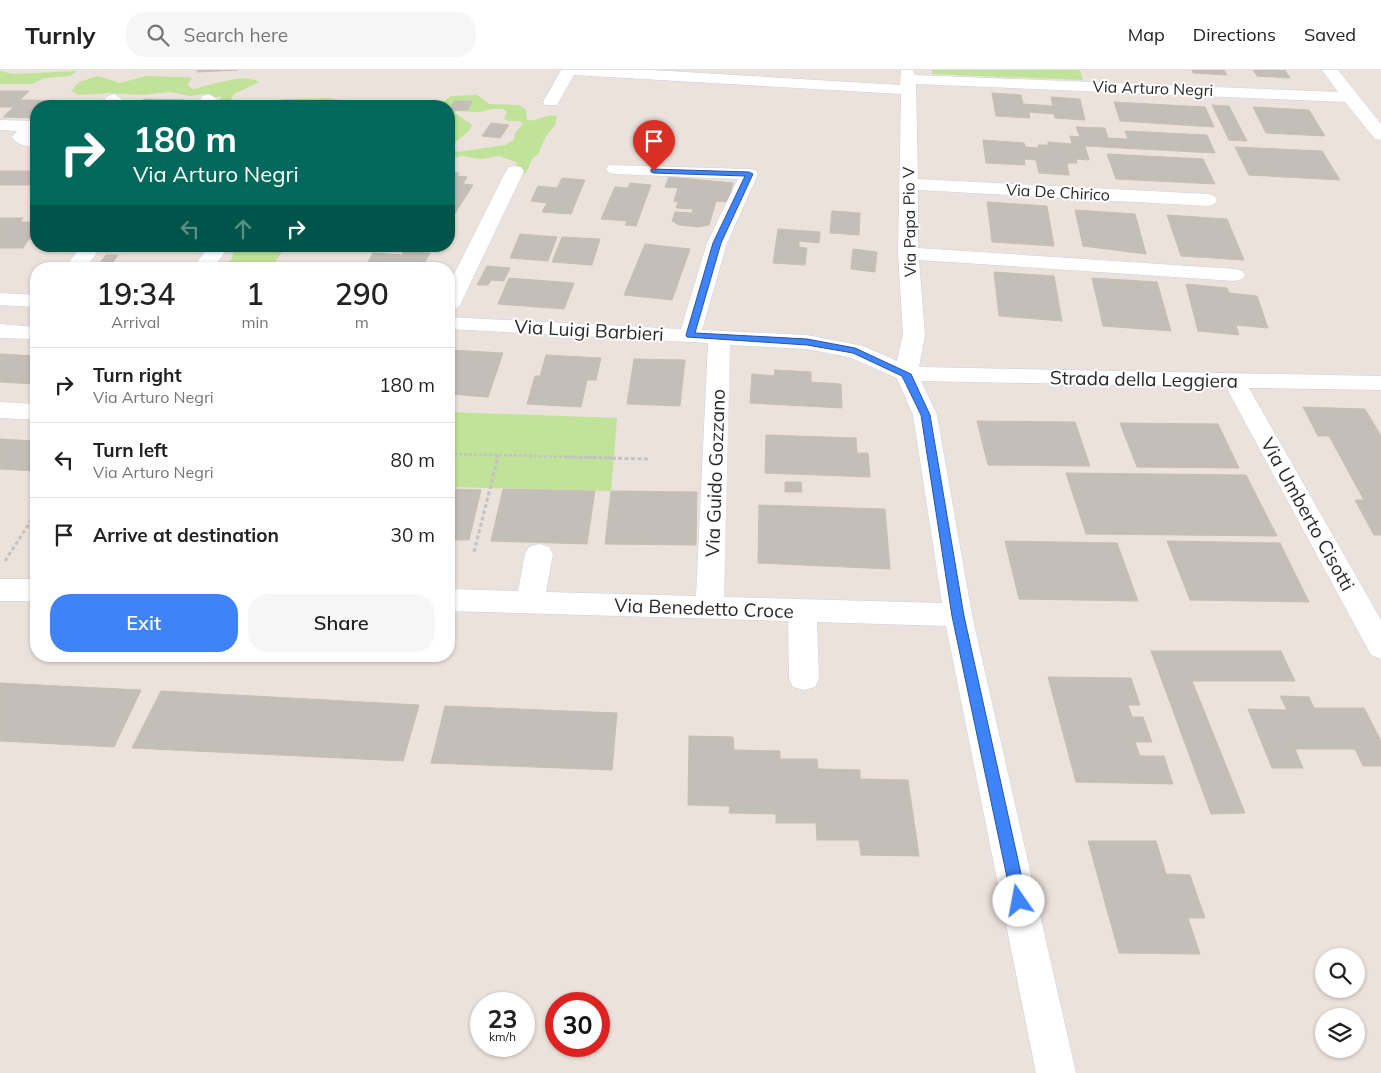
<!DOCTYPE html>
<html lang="en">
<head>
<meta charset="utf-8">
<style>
  body { margin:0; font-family:Mulish,sans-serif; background:#f6f6f6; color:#222; height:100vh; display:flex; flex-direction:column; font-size:19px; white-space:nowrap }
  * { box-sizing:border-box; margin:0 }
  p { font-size:16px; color:#767676 }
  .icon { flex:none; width:28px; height:28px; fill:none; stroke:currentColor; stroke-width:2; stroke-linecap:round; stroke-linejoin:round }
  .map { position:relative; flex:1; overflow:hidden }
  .side { position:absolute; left:30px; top:192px; width:425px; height:400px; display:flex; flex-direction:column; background:#fff; border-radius:20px; box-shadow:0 1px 4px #0004 }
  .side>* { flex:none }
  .banner { position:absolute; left:30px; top:30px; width:425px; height:152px; border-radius:20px; box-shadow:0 1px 4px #0004; background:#00695c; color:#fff; overflow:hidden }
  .controls { position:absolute; left:1315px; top:878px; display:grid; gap:10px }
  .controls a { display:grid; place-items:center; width:50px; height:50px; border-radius:50%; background:#fff; box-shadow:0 1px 4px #0004; font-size:25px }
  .speed { position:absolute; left:470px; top:922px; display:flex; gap:10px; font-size:25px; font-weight:700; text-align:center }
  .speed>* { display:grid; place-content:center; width:65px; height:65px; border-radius:50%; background:#fff; box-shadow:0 1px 4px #0004; line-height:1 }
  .speed small { font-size:12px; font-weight:400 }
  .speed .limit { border:8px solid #d22; background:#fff; color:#111 }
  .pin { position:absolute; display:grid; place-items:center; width:42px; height:42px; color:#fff; margin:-51px -21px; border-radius:50% 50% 50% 0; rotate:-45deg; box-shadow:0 0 5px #0007 }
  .pin .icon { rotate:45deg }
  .me { position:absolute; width:55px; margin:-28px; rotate:348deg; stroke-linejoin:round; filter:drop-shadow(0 0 4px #0008) }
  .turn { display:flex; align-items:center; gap:18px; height:105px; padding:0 20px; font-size:22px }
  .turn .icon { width:65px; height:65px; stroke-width:2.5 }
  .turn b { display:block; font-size:35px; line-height:42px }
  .lanes { display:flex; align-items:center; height:48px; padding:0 20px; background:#0003; justify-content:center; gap:25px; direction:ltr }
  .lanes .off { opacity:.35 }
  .eta { display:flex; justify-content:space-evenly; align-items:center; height:85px; text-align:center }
  .eta b { font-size:30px; font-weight:600; line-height:35px }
  .action { display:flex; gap:10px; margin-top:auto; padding:10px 20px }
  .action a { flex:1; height:58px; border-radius:20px; background:#3e83f8; color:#fff; font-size:20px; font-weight:600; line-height:58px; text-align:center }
  .action a+a { background:#f6f6f6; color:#222 }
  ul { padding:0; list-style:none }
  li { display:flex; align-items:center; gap:15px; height:75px; padding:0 20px; border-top:1px solid #e0e0e0 }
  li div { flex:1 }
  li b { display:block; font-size:19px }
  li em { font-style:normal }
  header { display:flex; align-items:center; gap:30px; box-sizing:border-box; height:70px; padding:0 25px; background:#fff; border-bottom:1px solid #e0e0e0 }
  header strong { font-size:24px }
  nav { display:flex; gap:28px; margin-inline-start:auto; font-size:18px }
  .search { width:350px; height:45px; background:#f6f6f6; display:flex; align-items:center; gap:12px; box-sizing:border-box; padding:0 18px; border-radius:20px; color:#767676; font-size:19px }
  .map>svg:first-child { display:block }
  .green { fill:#c0e299; fill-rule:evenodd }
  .building { fill:#c4beb8; stroke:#c7beb6 }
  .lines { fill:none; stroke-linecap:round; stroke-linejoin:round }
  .minor-casing { stroke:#cbd1dc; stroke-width:1 }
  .path-far1 { stroke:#c3c3c3; stroke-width:2.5; stroke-dasharray:3 2; stroke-linecap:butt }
  .path { stroke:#c3c3c3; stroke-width:3; stroke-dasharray:4 2.5; stroke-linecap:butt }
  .minor { fill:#fff; fill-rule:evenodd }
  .route { fill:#3e83f8; stroke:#2855a1 }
  .labels { text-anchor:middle; stroke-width:4; stroke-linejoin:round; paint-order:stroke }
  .far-street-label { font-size:16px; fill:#2a2a2a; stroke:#fff }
  .street-label { font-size:19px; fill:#2a2a2a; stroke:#fff }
</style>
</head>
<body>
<header>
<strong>Turnly</strong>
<div class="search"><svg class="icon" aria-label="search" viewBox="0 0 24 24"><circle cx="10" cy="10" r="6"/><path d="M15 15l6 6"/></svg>Search here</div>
<nav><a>Map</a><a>Directions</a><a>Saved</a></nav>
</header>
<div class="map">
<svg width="1381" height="1003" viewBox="0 0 1381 1003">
  <rect width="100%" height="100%" fill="#ece2dc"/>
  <g class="green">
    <path d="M 932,0 L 1080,0 L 1083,10 L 932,4 Z"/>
    <path d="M 0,1 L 13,4 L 77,1 L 70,6 L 45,8 L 32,14 L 0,14 Z"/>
    <path d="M 98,6 L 120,13 L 146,6 L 186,7 L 192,8 L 187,15 L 193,19 C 209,16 246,2 259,12 L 234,24 L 229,33 L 231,35 L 287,29 L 330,28 L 340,30 L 338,36 L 212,36 L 220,31 L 221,26 L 209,29 L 206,24 L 190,26 L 170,22 L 142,25 L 110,23 L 79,25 L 71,21 L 79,12 Z"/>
    <path d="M 477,25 L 489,34 L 519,35 L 526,40 L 527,50 C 538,52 546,43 557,46 L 555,55 L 546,66 L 538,84 L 532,89 L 526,103 L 520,104 L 516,92 L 499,86 L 481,89 L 462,86 L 449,89 L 449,36 L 437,36 L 451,26 ZM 491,39 L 504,39 L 507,42 L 504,48 L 507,51 L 519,51 L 523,54 L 515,63 L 514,70 L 505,75 L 457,82 L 452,76 C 458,68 469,64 472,55 L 455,43 L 457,41 L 480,42 Z"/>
    <path d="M 234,176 L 286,176 L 270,199 L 221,199 L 232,189 Z"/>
    <path d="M 449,342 L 617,348 L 611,421 L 449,417 Z"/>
  </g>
  <g class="building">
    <path d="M 198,0 L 238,0 L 197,2 Z"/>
    <path d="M 1192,0 L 1224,0 L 1227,5 L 1193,3 Z"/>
    <path d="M 1253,0 L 1285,0 L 1290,8 L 1257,6 Z"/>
    <path d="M 0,21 L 29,21 L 13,37 L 0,37 Z"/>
    <path d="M 992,23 L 1021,25 L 1023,34 L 1053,36 L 1051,27 L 1080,29 L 1085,50 L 1055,48 L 1054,44 L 1029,42 L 1030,48 L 996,46 Z"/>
    <path d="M 144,29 L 185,30 L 179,36 L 138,36 Z"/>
    <path d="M 21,30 L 98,31 L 93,36 L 36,36 L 36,48 L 3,47 Z"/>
    <path d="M 454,31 L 472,31 L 468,40 L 450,40 Z"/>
    <path d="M 1114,32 L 1205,37 L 1214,57 L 1120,51 Z"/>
    <path d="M 1212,35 L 1229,36 L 1247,71 L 1229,70 Z"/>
    <path d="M 1253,37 L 1309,40 L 1325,66 L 1266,63 Z"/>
    <path d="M 491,53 L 509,55 L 500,68 L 482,66 Z"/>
    <path d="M 1076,57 L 1105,58 L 1108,68 L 1128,69 L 1125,61 L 1207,65 L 1215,83 L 1085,76 L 1089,90 L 1076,89 L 1070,66 L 1080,67 Z"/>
    <path d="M 983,70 L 1024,73 L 1025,77 L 1039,78 L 1038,75 L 1048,75 L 1048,72 L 1072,74 L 1077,93 L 1067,93 L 1069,105 L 1039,103 L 1036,90 L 1024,89 L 1025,95 L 986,93 Z"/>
    <path d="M 1235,77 L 1322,81 L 1340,110 L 1249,105 Z"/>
    <path d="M 1107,84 L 1203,89 L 1215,114 L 1116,109 Z"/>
    <rect x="0" y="101" width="36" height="14"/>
    <path d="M 449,102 L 459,103 L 457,106 L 467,107 L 463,114 L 473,115 L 450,151 Z"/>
    <path d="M 669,107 L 733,113 L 728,132 L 716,131 L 709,155 L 698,157 L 679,155 L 672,151 L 675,142 L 692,143 L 693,139 L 676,138 L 678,132 L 674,131 L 678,118 L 665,117 Z"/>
    <path d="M 562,108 L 585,110 L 571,144 L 542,142 L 547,133 L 531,131 L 538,116 L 557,118 Z"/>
    <path d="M 630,113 L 651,115 L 636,156 L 625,155 L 627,151 L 601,149 L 615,117 L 628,118 Z"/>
    <path d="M 987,132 L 1047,136 L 1054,176 L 992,172 Z"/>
    <path d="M 1075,140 L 1135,144 L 1146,184 L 1083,176 Z"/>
    <path d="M 832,141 L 860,143 L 859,165 L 830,163 Z"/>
    <path d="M 1167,145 L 1227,149 L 1244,190 L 1181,186 Z"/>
    <path d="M 0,148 L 23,148 L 20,152 L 36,152 L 36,169 L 29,169 L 23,178 L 0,178 Z"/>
    <path d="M 778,159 L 820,162 L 819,173 L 799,171 L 799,177 L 807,178 L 805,195 L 773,193 Z"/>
    <path d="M 520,164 L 557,167 L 548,191 L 510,188 Z"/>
    <path d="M 562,167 L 600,169 L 592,195 L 552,192 Z"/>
    <path d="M 645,174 L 690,179 L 672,230 L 624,225 Z"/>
    <path d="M 853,179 L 877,182 L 875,202 L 851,199 Z"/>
    <path d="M 403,182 L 430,183 L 421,199 L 364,199 L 373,183 L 402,185 Z"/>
    <path d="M 106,185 L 118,185 L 108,199 L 95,199 Z"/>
    <path d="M 487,196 L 510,198 L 504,211 L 491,210 L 488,215 L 477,215 Z"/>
    <path d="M 994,202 L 1054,206 L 1062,251 L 999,246 Z"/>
    <path d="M 509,208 L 574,213 L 564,239 L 498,234 Z"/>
    <path d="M 1092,208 L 1157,212 L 1171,261 L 1103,256 Z"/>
    <path d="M 1186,214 L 1227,218 L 1229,223 L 1257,226 L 1268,258 L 1236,255 L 1239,265 L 1198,261 Z"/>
    <path d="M 449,280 L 503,283 L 488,327 L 449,324 Z"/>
    <path d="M 0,284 L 36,286 L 36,314 L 0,312 Z"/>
    <path d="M 546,285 L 601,288 L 596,310 L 587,310 L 581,337 L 527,334 L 535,306 L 540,306 Z"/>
    <path d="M 634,289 L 685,290 L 680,336 L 627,334 Z"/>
    <path d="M 775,300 L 811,302 L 811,312 L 841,314 L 842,338 L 750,333 L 752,304 L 774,306 Z"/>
    <path d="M 1303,337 L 1365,339 L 1381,366 L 1381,465 L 1374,465 L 1355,430 L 1364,430 L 1329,366 L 1318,366 Z"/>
    <path d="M 977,351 L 1075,352 L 1090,396 L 988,395 Z"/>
    <path d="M 1120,353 L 1218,354 L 1239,398 L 1137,397 Z"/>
    <path d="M 766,365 L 856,368 L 857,383 L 868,383 L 870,407 L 765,403 Z"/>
    <path d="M 0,369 L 36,371 L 36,401 L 0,399 Z"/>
    <path d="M 1066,403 L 1246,405 L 1277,466 L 1086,464 Z"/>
    <path d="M 785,412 L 801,412 L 802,422 L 785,422 Z"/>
    <path d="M 449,419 L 481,420 L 469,470 L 449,470 Z"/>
    <path d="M 503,419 L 595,421 L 587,474 L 491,471 Z"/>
    <path d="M 611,421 L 697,422 L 696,475 L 605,474 Z"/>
    <path d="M 759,435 L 885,439 L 890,499 L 758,493 Z"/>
    <path d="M 1005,471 L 1117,473 L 1138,531 L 1019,529 Z"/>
    <path d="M 1167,471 L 1280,473 L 1309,532 L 1190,530 Z"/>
    <path d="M 1151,581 L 1281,581 L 1295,611 L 1192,611 L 1245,743 L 1211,744 Z"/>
    <path d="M 1048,607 L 1131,608 L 1140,635 L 1128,635 L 1132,647 L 1143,647 L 1152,672 L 1135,672 L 1140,686 L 1164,686 L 1173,714 L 1076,712 Z"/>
    <path d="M 0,613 L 141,620 L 114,677 L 0,671 Z"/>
    <path d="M 161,621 L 419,635 L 403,691 L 132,678 Z"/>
    <path d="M 1280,626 L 1309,627 L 1314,638 L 1364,638 L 1381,671 L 1381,696 L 1363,696 L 1355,679 L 1295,679 L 1303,698 L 1272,698 L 1248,639 L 1287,640 Z"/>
    <path d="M 445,636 L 617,643 L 612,700 L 431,693 Z"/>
    <path d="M 689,666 L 733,667 L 734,680 L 780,681 L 780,689 L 817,689 L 818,699 L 860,700 L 860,709 L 908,710 L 919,786 L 861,785 L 859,770 L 817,770 L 816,753 L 776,753 L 776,744 L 729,743 L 730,736 L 688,735 Z"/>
    <path d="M 1088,771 L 1156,771 L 1166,804 L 1190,805 L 1205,848 L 1188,848 L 1200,884 L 1119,883 Z"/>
  </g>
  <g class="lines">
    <defs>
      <g id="minor">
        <path d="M 561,0 L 652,0 L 900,15 L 901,0 L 913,0 L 915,5 L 1338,22 L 1322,0 L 1338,0 L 1381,54 L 1381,70 L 1375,69 L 1345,32 L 916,14 L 918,109 L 1208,124 L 1215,126 L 1217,130 L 1215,134 L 1208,136 L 918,120 L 918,178 L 1235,199 L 1242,201 L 1245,205 L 1242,209 L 1235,211 L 919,190 L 925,265 L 919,297 L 1381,306 L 1381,320 L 1249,318 L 1381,550 L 1381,589 L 1371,585 L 1226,317 L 921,311 L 937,345 L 972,545 L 1076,1003 L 1036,1003 L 946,556 L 817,552 L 819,608 L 815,617 L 804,620 L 793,617 L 789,608 L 788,551 L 449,541 L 449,519 L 518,521 L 525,484 L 529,477 L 539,474 L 549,477 L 553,484 L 546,522 L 696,526 L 708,273 L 449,259 L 449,247 L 681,259 L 707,173 L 738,109 L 615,104 L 609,103 L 606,99 L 609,95 L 749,99 L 755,100 L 758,104 L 727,173 L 702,260 L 807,265 L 863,276 L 897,291 L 903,265 L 898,183 L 901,24 L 574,5 L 557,35 L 545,35 L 543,32 ZM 730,275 L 807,279 L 849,287 L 897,308 L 913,345 L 942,533 L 724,527 Z"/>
        <path d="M 114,24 L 122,29 L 116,36 L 99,36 L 108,26 Z"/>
        <path d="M 209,24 L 217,29 L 212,36 L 195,36 L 203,26 Z"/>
        <path d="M 0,50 L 36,51 L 36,63 L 31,66 L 36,67 L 36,77 C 26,76 18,76 12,67 L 17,61 L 0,60 Z"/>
        <path d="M 515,96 L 521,97 L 524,101 L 460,235 L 456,239 L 449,241 L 449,214 L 506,101 L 509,97 Z"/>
        <path d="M 81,176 L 102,176 L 85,199 L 64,199 Z"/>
        <path d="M 209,176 L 229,176 L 213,199 L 192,199 Z"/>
        <path d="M 0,223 L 36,225 L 36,237 L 0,235 Z"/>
        <path d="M 0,254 L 36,257 L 36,269 L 0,268 Z"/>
        <path d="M 0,332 L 36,334 L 36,350 L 0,348 Z"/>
        <rect x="0" y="509" width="36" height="22"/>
      </g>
    </defs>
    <use href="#minor" class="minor-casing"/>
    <g class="path-far1">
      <path d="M 449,384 L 616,388"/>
      <path d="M 497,388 L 498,385"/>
    </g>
    <g class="path">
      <path d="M 566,387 L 649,389"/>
      <path d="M 474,482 L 498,387"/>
      <path d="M 5,491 L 36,443"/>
    </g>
    <use href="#minor" class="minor"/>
  </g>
  <path class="route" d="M 651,99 L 749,102 L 753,104 L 721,173 L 695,263 L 807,269 L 855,278 L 911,304 L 930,345 L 964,546 L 1027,831 L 1024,836 L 1019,838 L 1014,836 L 1012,831 L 952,546 L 921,345 L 902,306 L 853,283 L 807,275 L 687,267 L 686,265 L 713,173 L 745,106 L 654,103 L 651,102 Z"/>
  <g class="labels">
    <g class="far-street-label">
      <text transform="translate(1153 18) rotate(2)" y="6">Via Arturo Negri</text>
      <text transform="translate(1058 122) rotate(3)" y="6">Via De Chirico</text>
      <text transform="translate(909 152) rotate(-91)" y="6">Via Papa Pio V</text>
    </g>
    <g class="street-label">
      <text transform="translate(589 260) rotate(3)" y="7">Via Luigi Barbieri</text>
      <text transform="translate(1144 309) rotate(1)" y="7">Strada della Leggiera</text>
      <text transform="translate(715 403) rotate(-88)" y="7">Via Guido Gozzano</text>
      <text transform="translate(1308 444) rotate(61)" y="7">Via Umberto Cisotti</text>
      <text transform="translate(704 538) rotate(2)" y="7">Via Benedetto Croce</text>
    </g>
  </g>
</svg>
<div class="controls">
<a><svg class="icon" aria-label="search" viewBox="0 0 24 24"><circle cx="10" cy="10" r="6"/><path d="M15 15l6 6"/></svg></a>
<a><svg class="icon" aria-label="layers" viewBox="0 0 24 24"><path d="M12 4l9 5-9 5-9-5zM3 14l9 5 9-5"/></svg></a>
</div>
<div class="speed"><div>23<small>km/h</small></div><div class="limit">30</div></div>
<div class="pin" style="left:654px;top:101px;background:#d93025"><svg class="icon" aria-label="arrive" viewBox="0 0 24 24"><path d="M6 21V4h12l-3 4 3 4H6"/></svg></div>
<svg class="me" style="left:1019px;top:831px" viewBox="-20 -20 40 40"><circle r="19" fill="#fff"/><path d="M0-13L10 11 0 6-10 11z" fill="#3e83f8"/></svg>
<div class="banner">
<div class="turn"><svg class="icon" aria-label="right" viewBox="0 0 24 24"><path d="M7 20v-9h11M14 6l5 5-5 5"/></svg><div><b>180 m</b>Via Arturo Negri</div></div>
<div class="lanes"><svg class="icon off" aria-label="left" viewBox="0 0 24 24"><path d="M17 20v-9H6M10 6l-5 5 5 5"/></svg><svg class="icon off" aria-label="ahead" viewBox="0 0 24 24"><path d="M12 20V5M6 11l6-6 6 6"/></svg><svg class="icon" aria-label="right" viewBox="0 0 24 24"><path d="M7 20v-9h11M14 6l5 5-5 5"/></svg></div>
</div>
<section class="side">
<div class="eta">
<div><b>19:34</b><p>Arrival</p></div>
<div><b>1</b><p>min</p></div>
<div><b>290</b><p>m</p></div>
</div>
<ul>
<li><svg class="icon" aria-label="right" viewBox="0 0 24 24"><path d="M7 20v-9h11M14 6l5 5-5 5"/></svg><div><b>Turn right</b><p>Via Arturo Negri</p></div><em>180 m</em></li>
<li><svg class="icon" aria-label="left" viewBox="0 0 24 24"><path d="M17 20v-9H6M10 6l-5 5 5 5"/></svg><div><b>Turn left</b><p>Via Arturo Negri</p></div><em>80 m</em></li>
<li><svg class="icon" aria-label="arrive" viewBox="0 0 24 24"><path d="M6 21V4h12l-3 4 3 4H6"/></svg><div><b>Arrive at destination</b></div><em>30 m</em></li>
</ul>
<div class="action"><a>Exit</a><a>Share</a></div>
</section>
</div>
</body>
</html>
